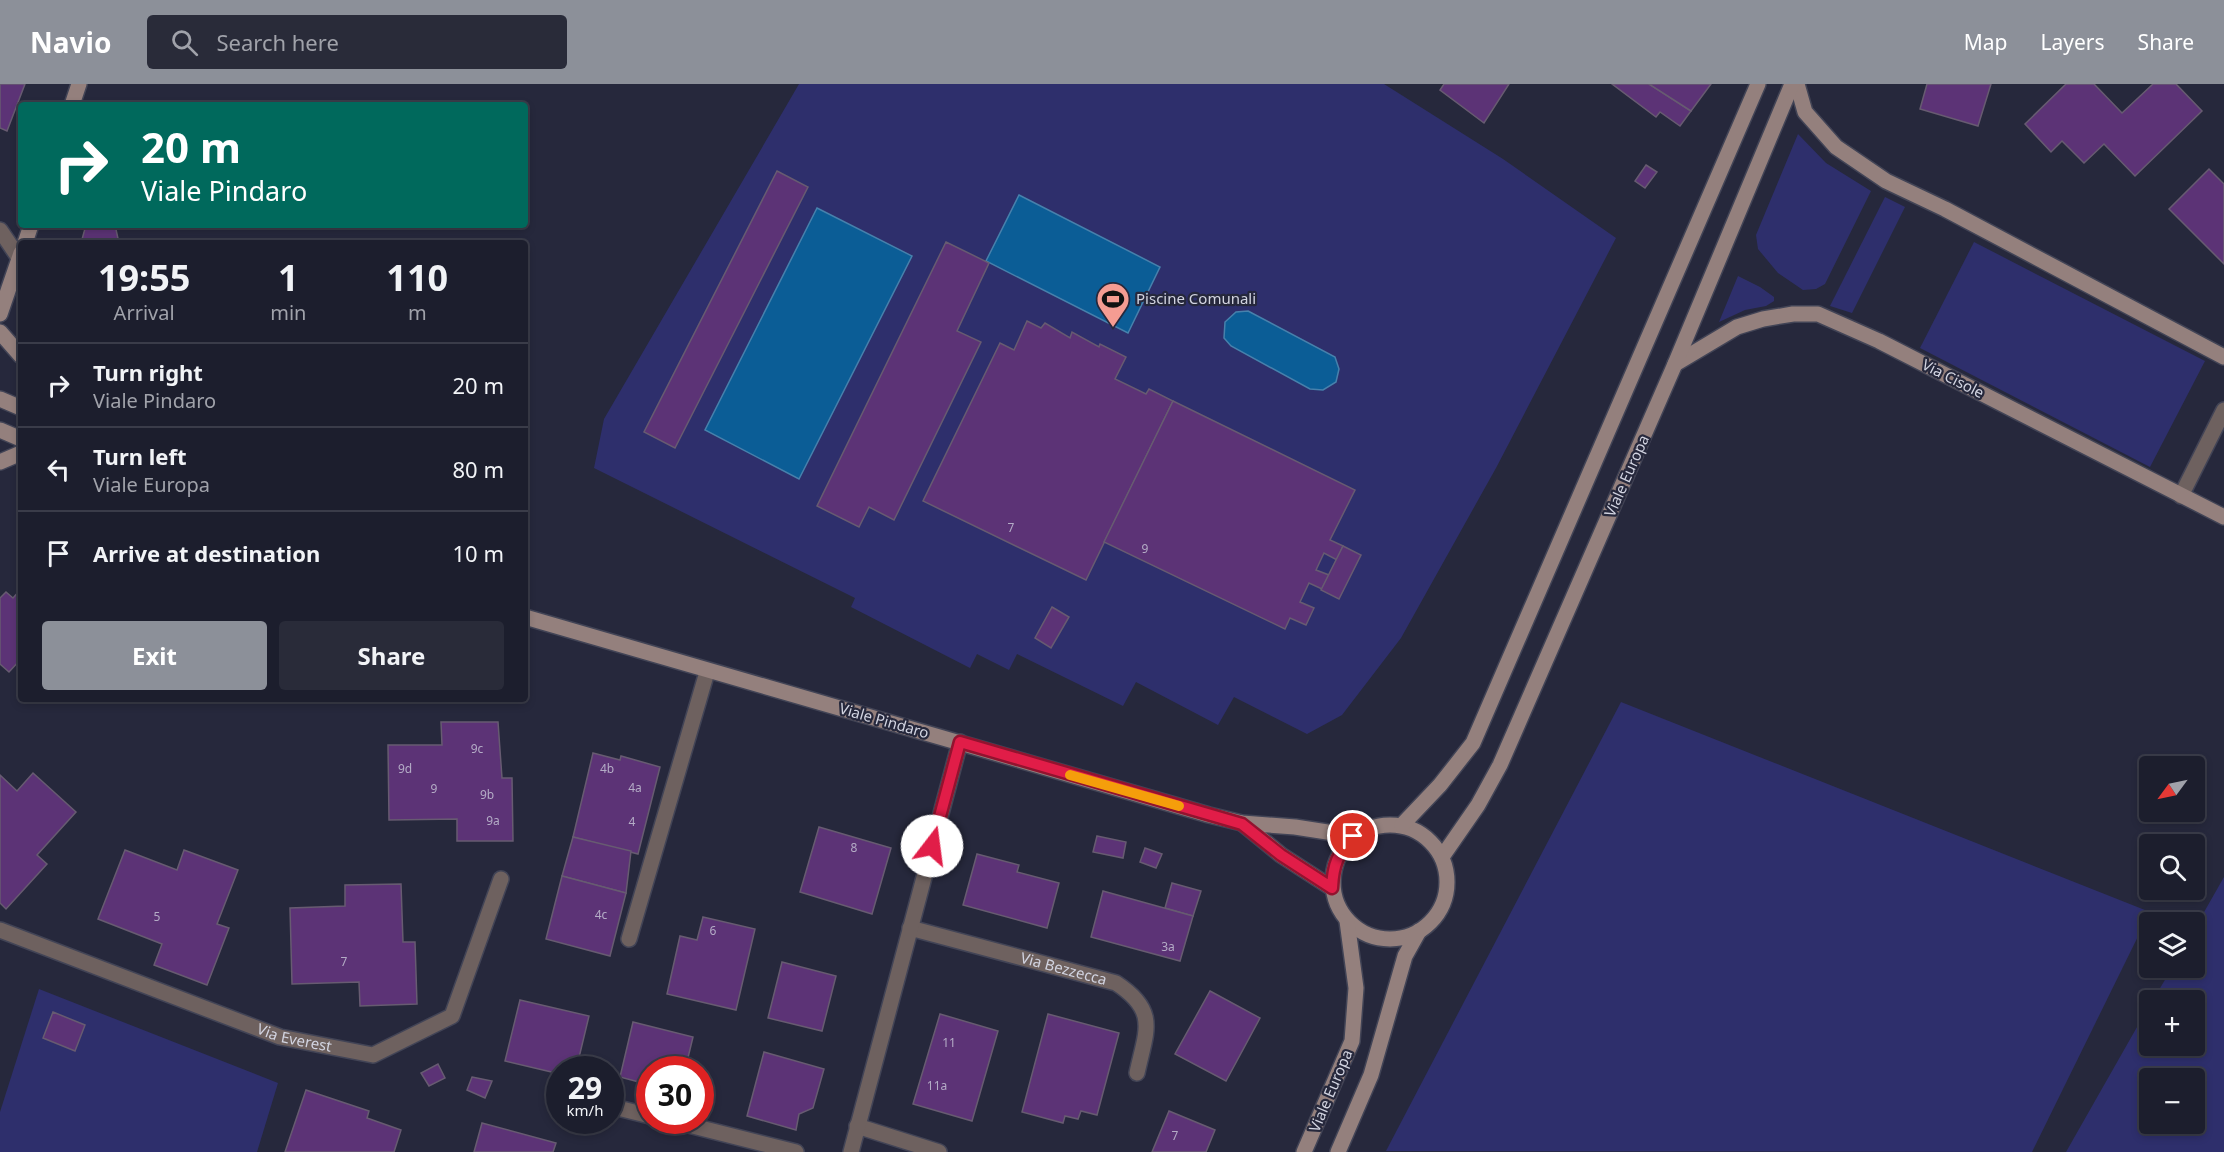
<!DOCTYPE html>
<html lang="en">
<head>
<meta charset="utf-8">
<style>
  body { margin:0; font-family:"Noto Sans",sans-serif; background:#292b39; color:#f1f3f6; height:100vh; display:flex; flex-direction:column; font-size:22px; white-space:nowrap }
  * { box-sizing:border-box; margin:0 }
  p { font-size:20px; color:#a0a2aa }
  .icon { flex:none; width:33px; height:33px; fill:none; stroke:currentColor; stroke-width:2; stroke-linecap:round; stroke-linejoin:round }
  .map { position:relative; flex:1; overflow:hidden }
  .sheet { position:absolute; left:18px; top:156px; width:510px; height:462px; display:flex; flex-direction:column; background:#1c1e2d; border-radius:6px; box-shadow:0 3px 9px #0003,0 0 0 2px #3a3c49 }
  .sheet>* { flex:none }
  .hud { position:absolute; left:18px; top:18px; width:510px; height:126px; border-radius:6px; box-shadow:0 3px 9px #0003,0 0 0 2px #3a3c49; background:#00695c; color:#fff; overflow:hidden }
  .needle { width:39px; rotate:237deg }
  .buttons { position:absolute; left:2139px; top:672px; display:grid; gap:12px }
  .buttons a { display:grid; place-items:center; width:66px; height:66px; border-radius:6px; background:#1c1e2d; box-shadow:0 3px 9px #0003,0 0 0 2px #3a3c49; font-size:30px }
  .speed { position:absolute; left:546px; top:972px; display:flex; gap:12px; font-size:30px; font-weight:700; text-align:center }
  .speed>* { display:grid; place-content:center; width:78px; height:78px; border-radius:50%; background:#1c1e2d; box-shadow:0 3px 9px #0003,0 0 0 2px #3a3c49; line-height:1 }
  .speed small { font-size:15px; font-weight:400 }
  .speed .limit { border:9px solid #d22; background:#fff; color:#111 }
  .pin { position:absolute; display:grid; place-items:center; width:51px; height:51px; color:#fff; margin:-26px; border:3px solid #fff; border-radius:50%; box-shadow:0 2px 6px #0007 }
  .me { position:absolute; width:66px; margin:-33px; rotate:15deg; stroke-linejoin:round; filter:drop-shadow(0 0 4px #0008) }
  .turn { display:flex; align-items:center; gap:21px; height:126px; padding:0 24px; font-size:27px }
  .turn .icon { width:78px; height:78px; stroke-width:2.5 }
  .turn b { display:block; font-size:42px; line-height:51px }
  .eta { display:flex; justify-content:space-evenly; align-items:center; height:102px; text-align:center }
  .eta b { font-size:36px; font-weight:700; line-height:42px }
  .primary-button { display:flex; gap:12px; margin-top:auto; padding:12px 24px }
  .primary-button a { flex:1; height:69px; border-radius:6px; background:#8c9099; color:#fff; font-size:24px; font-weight:700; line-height:69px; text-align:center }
  .primary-button a+a { background:#292b39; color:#f1f3f6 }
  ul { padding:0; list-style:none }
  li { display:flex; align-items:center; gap:18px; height:84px; padding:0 24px; border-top:2px solid #3a3c49 }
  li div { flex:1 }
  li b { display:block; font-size:22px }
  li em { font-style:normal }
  header { display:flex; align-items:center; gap:36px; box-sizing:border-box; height:84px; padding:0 30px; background:#8c9099; color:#fff }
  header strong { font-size:28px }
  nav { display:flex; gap:33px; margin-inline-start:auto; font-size:21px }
  .search { width:420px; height:54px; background:#292b39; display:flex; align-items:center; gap:15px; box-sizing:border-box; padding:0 21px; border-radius:6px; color:#a0a2aa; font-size:22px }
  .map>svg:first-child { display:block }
  .green { fill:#2e2f6c; fill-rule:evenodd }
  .water { fill:#0b5d96; stroke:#4781ac; stroke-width:1.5 }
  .building { fill:#5c3376; stroke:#675b71; stroke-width:1.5 }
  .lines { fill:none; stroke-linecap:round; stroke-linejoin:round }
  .lane-casing { stroke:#424456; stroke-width:18 }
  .street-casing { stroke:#424456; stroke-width:18 }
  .secondary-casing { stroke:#424456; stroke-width:18 }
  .lane { stroke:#6e615f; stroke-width:15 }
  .street { stroke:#6e615f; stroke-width:15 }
  .secondary { stroke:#94807d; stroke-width:15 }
  .route-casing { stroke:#92132f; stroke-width:15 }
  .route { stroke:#e11d48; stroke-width:10 }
  .slow { stroke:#f59e0b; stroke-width:10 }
  .labels { text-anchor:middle; stroke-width:4.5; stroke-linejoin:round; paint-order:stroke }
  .number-label { font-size:12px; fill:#b4acc6 }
  .poi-label { font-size:15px; fill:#d2d4e1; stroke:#26283c; text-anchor:start }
  .street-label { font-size:15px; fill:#d2d4e1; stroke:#26283c }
</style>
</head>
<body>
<header>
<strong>Navio</strong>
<div class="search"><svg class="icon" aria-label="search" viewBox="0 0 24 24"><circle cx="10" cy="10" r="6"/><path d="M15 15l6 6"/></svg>Search here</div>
<nav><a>Map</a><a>Layers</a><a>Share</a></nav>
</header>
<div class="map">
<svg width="2224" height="1068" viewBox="0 0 2224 1068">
  <rect width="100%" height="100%" fill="#26283c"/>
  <g class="green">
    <path d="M 799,0 L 1384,0 L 1503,75 L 1616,154 L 1496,384 L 1401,554 L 1342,631 L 1307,650 L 1234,613 L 1218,641 L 1136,598 L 1123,622 L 1017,570 L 1009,586 L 977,570 L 970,584 L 851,523 L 855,514 L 594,384 L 604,335 Z"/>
    <path d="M 1798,50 L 1826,79 L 1871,107 L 1825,200 L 1816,205 L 1803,206 L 1778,189 L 1758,165 L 1756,151 Z"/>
    <path d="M 1885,113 L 1905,123 L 1852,229 L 1830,222 Z"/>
    <path d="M 1974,158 L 2205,277 L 2150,383 L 1920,264 Z"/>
    <path d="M 1738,192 L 1760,203 L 1774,213 L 1774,217 L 1766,222 L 1745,226 L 1719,238 Z"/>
    <path d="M 1621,618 L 2150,828 L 2032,1068 L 1386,1067 Z"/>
    <path d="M 2224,793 L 2224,1068 L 2066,1068 L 2149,922 L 2150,962 L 2194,962 L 2194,916 L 2153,916 L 2172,884 L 2194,884 L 2195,844 ZM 2194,994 L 2194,1040 L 2150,1040 L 2150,994 Z"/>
    <path d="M 39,905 L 278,999 L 257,1068 L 0,1068 L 0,1028 Z"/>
  </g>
  <g class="water">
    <path d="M 1019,111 L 1160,183 L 1128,249 L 986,177 Z"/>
    <path d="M 817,124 L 912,172 L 799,395 L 705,346 Z"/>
    <path d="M 1248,227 L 1335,273 L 1339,285 L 1336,298 L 1323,306 L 1310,305 L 1231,262 L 1224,254 L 1225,238 L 1236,228 Z"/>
  </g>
  <g class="building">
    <path d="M 0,0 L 25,0 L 7,47 L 0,44 Z"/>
    <path d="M 1444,0 L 1509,0 L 1484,39 L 1440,6 Z"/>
    <path d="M 1612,0 L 1649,0 L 1691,27 L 1680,42 L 1660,28 L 1656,33 Z"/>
    <path d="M 1649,0 L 1711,0 L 1691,27 Z"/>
    <path d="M 1927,0 L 1991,0 L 1978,42 L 1920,25 Z"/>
    <path d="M 2066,0 L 2094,0 L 2122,29 L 2153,0 L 2176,0 L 2202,27 L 2135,92 L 2104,60 L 2084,79 L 2062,57 L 2051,68 L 2025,40 Z"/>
    <path d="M 1646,81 L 1657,88 L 1645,104 L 1635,97 Z"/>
    <path d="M 2209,85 L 2224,100 L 2224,180 L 2169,125 Z"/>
    <path d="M 777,87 L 808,103 L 675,364 L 644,348 Z"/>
    <path d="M 86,141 L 115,141 L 119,159 L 81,159 Z"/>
    <path d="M 946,158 L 989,179 L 957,247 L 981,258 L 894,436 L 869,423 L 859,443 L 817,422 Z"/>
    <path d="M 1027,237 L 1041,244 L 1045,239 L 1070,254 L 1072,248 L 1099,263 L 1100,260 L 1126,273 L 1115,295 L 1146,310 L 1149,305 L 1173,317 L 1086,496 L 923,417 L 1000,259 L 1014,266 Z"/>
    <path d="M 1173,317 L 1355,406 L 1330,456 L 1343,462 L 1337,476 L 1324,469 L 1316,486 L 1329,491 L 1322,505 L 1309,499 L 1300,518 L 1314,524 L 1306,541 L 1290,534 L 1285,545 L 1104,458 Z"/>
    <path d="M 1343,462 L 1361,471 L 1339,515 L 1321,506 Z"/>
    <path d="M 21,505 L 21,575 L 9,588 L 0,580 L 0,514 L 6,508 L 13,514 Z"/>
    <path d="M 1052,523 L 1069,533 L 1051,564 L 1035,554 Z"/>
    <path d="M 441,638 L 498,638 L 502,694 L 512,694 L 513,757 L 457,757 L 457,735 L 389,736 L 388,661 L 442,661 Z"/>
    <path d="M 593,669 L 620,676 L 621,672 L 660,683 L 638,770 L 573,753 Z"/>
    <path d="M 33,689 L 76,728 L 37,771 L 47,780 L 6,825 L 0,819 L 0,691 L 17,707 Z"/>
    <path d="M 819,743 L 891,764 L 872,830 L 800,808 Z"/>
    <path d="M 1097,752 L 1126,758 L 1123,774 L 1093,768 Z"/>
    <path d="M 573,753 L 631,767 L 626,809 L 562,792 Z"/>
    <path d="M 1145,764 L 1162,770 L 1156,784 L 1140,778 Z"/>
    <path d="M 125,766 L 177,786 L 184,766 L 238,786 L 217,840 L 229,844 L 207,901 L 154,881 L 162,860 L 98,835 Z"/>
    <path d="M 977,770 L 1019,781 L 1017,788 L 1059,799 L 1047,844 L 963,821 Z"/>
    <path d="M 562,792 L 626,809 L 610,872 L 546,855 Z"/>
    <path d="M 1172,799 L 1201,807 L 1193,832 L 1165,824 Z"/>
    <path d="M 401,800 L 403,858 L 415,858 L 417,920 L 360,922 L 359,898 L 292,900 L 290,824 L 345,822 L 345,801 Z"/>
    <path d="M 1103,807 L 1193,832 L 1180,877 L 1091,853 Z"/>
    <path d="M 703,833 L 755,845 L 736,926 L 667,910 L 680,852 L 697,856 Z"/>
    <path d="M 782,878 L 836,892 L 822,947 L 768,934 Z"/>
    <path d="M 1210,907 L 1260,934 L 1226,997 L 1175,970 Z"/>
    <path d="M 520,916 L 589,932 L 576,986 L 560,986 L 560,990 L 505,977 Z"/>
    <path d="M 53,928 L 85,941 L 75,967 L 43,954 Z"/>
    <path d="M 940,930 L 998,947 L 972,1037 L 913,1020 Z"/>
    <path d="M 1048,930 L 1119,949 L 1097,1031 L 1081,1027 L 1078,1035 L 1065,1032 L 1063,1039 L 1022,1028 Z"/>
    <path d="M 633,938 L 693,953 L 685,986 L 650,986 L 650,1001 L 620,993 Z"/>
    <path d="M 764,968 L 824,985 L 813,1024 L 799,1030 L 796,1046 L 747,1032 Z"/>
    <path d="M 438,980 L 445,994 L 429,1002 L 421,989 Z"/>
    <path d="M 472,993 L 492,997 L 485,1014 L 467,1006 Z"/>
    <path d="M 306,1006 L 369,1027 L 367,1034 L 401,1046 L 394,1068 L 285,1068 Z"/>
    <path d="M 1169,1027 L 1215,1046 L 1206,1068 L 1152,1068 Z"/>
    <path d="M 482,1039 L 556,1059 L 553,1068 L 474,1068 Z"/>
  </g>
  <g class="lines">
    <defs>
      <g id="lane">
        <path d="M 2181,412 L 2224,326"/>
        <path d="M 629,855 L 707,588"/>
      </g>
      <g id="street">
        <path d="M 0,146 L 19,174"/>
        <path id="s1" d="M 910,844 L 1116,899 C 1159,927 1146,947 1137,989"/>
        <path id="s2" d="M 0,846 L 280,953 L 373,971 L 452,932 L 501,795"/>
        <path d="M 610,1022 L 650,1032"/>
        <path d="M 669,1036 L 796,1068"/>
        <path d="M 857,1042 L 939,1068"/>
        <path d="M 851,1068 L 960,658"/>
      </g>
      <g id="secondary">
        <path d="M 1797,0 L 1805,28 L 1836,63 L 1886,97 L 1945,125 L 2224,273"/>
        <path d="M 72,21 L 79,0"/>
        <path d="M 25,159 L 31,141"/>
        <path d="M 0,230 L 21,169"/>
        <path d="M 0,248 L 21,272"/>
        <path d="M 1675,280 L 1737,243 L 1763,235 L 1793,230 L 1818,230 L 1879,257 L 2224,433"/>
        <path d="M 0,315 L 21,324"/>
        <path d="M 0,346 L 21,355"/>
        <path d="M 0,378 L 21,369"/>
        <path d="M 525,533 L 1209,731 L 1242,739 L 1295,743 L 1353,752"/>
        <path d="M 1242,739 L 1281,771 L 1332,804"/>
        <circle cx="1390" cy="798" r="57"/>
        <path d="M 1402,741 L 1440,701 L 1473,659 L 1758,0"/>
        <path d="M 1442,773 L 1478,721 L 1500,681 L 1675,280 L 1792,0"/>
        <path d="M 1304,1068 L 1352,957 L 1356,904 L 1347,837"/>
        <path d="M 1338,1068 L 1371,991 L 1405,872 L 1419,847"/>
      </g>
    </defs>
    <use href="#lane" class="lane-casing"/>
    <use href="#street" class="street-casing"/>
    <use href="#secondary" class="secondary-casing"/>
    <use href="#lane" class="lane"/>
    <use href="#street" class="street"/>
    <use href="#secondary" class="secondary"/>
  </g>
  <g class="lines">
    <defs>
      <path id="route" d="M 932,762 L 960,658 L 1242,740 L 1281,771 L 1332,804 C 1333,780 1338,770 1353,752"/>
    </defs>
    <use href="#route" class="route-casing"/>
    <use href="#route" class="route"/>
    <path class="slow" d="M 1070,691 L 1179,722"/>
  </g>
  <defs>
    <symbol id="stadium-pin" viewBox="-11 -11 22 30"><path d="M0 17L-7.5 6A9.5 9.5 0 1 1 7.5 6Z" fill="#f59c92" stroke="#26283c"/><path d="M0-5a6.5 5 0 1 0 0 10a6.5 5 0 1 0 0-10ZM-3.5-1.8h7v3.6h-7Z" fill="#111"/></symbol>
  </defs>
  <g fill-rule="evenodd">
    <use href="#stadium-pin" x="1094" y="196" width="38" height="52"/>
  </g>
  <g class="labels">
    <g class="number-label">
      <text x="1011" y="448">7</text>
      <text x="1145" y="469">9</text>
      <text x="477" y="669">9c</text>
      <text x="405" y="689">9d</text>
      <text x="607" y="689">4b</text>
      <text x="635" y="708">4a</text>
      <text x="434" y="709">9</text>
      <text x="487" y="715">9b</text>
      <text x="493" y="741">9a</text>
      <text x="632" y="742">4</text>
      <text x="854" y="768">8</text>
      <text x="601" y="835">4c</text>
      <text x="157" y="837">5</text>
      <text x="713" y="851">6</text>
      <text x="1168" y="867">3a</text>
      <text x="344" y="882">7</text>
      <text x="949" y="963">11</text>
      <text x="937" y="1006">11a</text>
      <text x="1175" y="1056">7</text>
    </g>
    <g class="poi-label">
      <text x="1136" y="220">Piscine Comunali</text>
    </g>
    <g class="street-label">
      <text transform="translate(1953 295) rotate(27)" y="5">Via Cisole</text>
      <text transform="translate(1627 392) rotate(-66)" y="5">Viale Europa</text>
      <text transform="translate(884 637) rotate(16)" y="5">Viale Pindaro</text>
      <text dy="5" stroke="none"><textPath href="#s1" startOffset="159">Via Bezzecca</textPath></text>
      <text dy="5" stroke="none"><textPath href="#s2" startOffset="314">Via Everest</textPath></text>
      <text transform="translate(1331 1007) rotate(-67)" y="5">Viale Europa</text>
    </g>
  </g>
</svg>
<div class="buttons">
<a><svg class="needle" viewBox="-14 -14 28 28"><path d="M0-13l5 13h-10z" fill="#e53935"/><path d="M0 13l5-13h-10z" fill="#a0a2aa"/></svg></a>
<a><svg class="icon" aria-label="search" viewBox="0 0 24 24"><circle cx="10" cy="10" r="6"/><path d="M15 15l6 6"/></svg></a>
<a><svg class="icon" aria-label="layers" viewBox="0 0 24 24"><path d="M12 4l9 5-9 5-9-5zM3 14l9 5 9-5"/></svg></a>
<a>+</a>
<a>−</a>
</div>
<div class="speed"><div>29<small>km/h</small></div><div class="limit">30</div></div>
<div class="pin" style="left:1353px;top:752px;background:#d93025"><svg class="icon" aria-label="arrive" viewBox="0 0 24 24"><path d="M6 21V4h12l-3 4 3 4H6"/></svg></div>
<svg class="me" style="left:932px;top:762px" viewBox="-20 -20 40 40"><circle r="19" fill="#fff"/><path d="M0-13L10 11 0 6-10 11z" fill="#e11d48"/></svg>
<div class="hud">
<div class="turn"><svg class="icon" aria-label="right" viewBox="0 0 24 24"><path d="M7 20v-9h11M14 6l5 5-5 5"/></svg><div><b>20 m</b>Viale Pindaro</div></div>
</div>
<section class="sheet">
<div class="eta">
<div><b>19:55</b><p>Arrival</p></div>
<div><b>1</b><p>min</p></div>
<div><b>110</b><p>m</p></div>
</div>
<ul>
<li><svg class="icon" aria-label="right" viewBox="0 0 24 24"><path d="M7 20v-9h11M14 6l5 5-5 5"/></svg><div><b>Turn right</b><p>Viale Pindaro</p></div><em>20 m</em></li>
<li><svg class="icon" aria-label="left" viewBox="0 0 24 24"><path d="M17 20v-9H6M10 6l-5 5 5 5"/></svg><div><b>Turn left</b><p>Viale Europa</p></div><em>80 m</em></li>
<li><svg class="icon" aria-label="arrive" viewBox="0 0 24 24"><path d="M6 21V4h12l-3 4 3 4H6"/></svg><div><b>Arrive at destination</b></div><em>10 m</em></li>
</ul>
<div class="primary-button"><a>Exit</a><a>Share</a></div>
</section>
</div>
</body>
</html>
